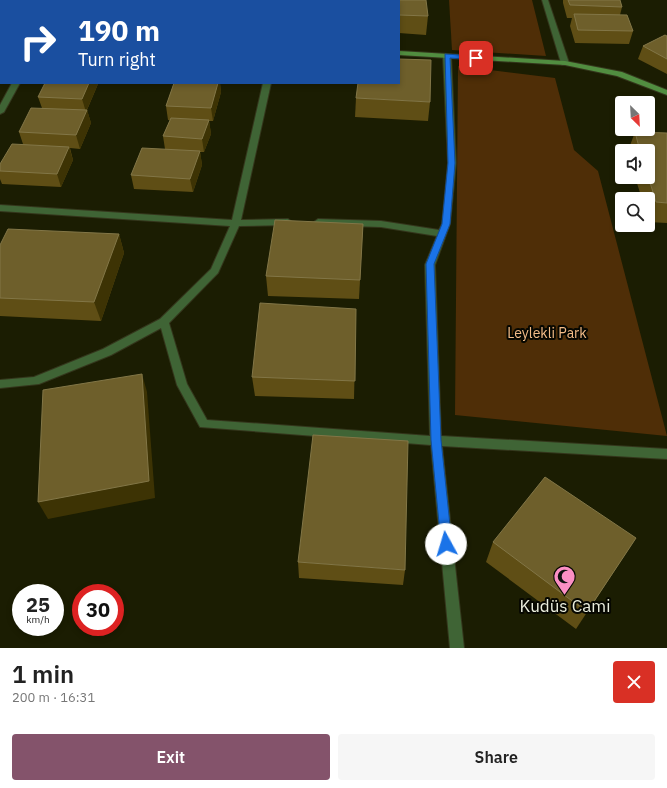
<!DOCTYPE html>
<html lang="en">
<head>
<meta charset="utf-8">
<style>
  body { margin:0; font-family:"IBM Plex Sans",sans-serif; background:#f6f6f6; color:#222; height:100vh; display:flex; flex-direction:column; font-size:15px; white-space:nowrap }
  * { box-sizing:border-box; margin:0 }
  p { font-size:13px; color:#767676 }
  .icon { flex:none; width:22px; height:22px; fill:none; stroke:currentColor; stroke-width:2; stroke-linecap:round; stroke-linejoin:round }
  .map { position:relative; height:648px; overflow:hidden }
  .details { display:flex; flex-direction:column; background:#fff; flex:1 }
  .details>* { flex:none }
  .hud { position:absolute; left:0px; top:0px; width:400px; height:84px; box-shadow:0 2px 6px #0003; background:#1a4fa0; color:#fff; overflow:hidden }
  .needle { width:26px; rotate:156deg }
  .fabs { position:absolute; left:615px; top:96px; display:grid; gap:8px }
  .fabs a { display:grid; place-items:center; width:40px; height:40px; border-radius:4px; background:#fff; box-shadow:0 2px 6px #0003; font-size:20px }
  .speed { position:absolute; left:12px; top:584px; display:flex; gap:8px; font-size:20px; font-weight:700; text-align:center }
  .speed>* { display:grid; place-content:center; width:52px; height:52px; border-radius:50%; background:#fff; box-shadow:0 2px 6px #0003; line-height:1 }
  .speed small { font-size:10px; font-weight:400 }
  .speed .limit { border:6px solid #d22; background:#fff; color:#111 }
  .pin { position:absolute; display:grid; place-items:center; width:34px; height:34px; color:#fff; margin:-17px; border-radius:8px; box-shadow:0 2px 6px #0006 }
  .me { position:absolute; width:44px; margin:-22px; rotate:354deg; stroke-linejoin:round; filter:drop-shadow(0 0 3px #0008) }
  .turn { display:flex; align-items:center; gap:14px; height:84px; padding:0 12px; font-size:18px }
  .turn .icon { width:52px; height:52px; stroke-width:2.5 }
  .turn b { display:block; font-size:28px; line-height:34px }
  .round { display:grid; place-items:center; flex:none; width:42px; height:42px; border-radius:4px; background:#f6f6f6 }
  .head { display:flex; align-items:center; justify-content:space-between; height:68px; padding:0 12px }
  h1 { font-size:24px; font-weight:600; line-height:30px }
  .primary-button { display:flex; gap:8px; margin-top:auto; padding:8px 12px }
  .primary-button a { flex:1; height:46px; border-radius:4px; background:#84536b; color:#fff; font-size:16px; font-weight:600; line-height:46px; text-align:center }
  .primary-button a+a { background:#f6f6f6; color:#222 }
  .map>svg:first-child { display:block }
  .green { fill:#4f2e07 }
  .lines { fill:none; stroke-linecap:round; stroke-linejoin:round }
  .street-casing { stroke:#34361c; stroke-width:2 }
  .secondary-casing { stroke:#34361c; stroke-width:2 }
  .street { fill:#3f6435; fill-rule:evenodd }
  .secondary { fill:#518d40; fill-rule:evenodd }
  .wall { fill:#5f4e15 }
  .shaded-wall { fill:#3d3304 }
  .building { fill:#6e5f2b; stroke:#827647 }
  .route { fill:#1a73e8; stroke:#114b97 }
  .labels { text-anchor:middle; stroke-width:4; stroke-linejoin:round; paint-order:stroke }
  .park-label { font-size:14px; fill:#f3bc87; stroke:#060701 }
  .near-poi-label { font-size:17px; fill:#ecefde; stroke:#060701 }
</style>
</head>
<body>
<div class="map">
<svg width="667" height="648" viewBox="0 0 667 648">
  <rect width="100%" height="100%" fill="#1b1d02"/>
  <g class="green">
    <path d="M 449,0 L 532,0 L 546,56 L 452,50 Z"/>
    <path d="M 458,66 L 555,78 L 574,150 L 598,171 L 667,436 L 455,415 Z"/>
  </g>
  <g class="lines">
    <defs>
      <g id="street">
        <path d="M 58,0 L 65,0 L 58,1 Z"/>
        <path d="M 542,0 L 548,0 L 569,63 L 568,65 L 562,65 L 561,63 Z"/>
        <rect x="0" y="29" width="1" height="4"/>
        <path d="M 447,54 L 451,56 L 456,163 L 450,224 L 435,265 L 441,436 L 667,449 L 667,459 L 442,446 L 464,648 L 450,648 L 431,445 L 200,427 L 177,385 L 161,328 L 111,355 L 39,384 L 0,388 L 0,380 L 34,377 L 103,349 L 160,319 L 211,269 L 230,226 L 0,211 L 0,205 L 232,220 L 263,83 L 271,83 L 241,220 L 288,219 L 292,222 L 288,225 L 239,226 L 218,273 L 169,323 L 187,384 L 207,420 L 430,436 L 425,265 L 437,236 L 381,227 L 318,225 L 314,222 L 318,219 L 381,221 L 439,230 L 442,224 L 448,163 L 443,56 Z"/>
        <path d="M 12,83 L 20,83 L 4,112 L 0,114 L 0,105 Z"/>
      </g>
      <g id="secondary">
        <rect x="281" y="0" width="6" height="1"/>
        <path d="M 399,51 L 565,61 L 622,72 L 667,90 L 667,95 L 617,76 L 565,65 L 399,55 Z"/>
      </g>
    </defs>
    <use href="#street" class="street-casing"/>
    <use href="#secondary" class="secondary-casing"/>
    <use href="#street" class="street"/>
    <use href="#secondary" class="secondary"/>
  </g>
  <g class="wall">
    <path d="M 563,0 L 620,0 L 622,7 L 620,15 L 633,31 L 629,44 L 575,43 L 570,26 L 572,18 L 567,18 L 563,3 Z"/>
    <path d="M 399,1 L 428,16 L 426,35 L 399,33 Z"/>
    <path d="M 667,36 L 667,74 L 638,59 L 643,46 Z"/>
    <path d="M 174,83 L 220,83 L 221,92 L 213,121 L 209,121 L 211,134 L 204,152 L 200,152 L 202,165 L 193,192 L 134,189 L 131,175 L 165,149 L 163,136 L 170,120 L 168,120 L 166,106 Z"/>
    <path d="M 98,84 L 87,110 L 91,123 L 80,149 L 70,148 L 73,160 L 61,187 L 2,184 L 0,179 L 0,164 L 23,144 L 19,132 L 42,108 L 38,97 Z"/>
    <path d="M 356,98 L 430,102 L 428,121 L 355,117 Z"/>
    <path d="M 635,132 L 667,133 L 667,223 L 648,222 L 648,199 L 642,199 L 635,177 L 648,177 L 648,151 L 628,151 Z"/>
    <path d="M 363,224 L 359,299 L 268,296 L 266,276 Z"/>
    <path d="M 119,234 L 124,253 L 101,321 L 0,316 L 0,245 Z"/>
    <path d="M 356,309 L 354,399 L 255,396 L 252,377 Z"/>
    <path d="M 636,538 L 576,629 L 486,562 L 493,542 Z"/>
    <path d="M 298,562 L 405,570 L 403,585 L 299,578 Z"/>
  </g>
  <g class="shaded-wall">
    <rect x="229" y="0" width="8" height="1"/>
    <path d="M 89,83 L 98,83 L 98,84 L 86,112 L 82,99 Z"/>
    <path d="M 218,83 L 220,83 L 221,92 L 213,121 L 211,108 Z"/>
    <path d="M 87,110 L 91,123 L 80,149 L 76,135 Z"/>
    <path d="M 209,120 L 211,134 L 204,152 L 202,139 Z"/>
    <path d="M 69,147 L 73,160 L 61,187 L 57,174 Z"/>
    <path d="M 200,151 L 202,165 L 193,192 L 190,179 Z"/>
    <path d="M 119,234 L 124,253 L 101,321 L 94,302 Z"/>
    <path d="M 142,374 L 147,392 L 155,498 L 48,519 L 38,502 Z"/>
  </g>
  <g class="building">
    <rect x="171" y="0" width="58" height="1"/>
    <path d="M 365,0 L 426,0 L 428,16 L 399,15 L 399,1 L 365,1 Z"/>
    <path d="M 568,0 L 620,0 L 622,7 L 570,5 Z"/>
    <path d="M 574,14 L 627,15 L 633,31 L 578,30 Z"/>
    <path d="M 665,35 L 667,36 L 667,59 L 643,46 Z"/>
    <path d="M 399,59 L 431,60 L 430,102 L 356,98 L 358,83 L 399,83 Z"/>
    <path d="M 45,83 L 89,83 L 82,99 L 38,97 Z"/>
    <path d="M 174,83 L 218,83 L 211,108 L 166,106 Z"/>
    <path d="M 31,108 L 87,110 L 76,135 L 19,132 Z"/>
    <path d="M 171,118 L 209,120 L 202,139 L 163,136 Z"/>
    <path d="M 635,132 L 667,133 L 667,203 L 656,202 L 648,176 L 648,151 L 640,151 Z"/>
    <path d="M 12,144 L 69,147 L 57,174 L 0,171 L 0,164 Z"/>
    <path d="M 142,148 L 200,151 L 190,179 L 131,175 Z"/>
    <path d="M 275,220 L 363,224 L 360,280 L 266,276 Z"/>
    <path d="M 8,229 L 119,234 L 94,302 L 0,298 L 0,245 Z"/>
    <path d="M 260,303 L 356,309 L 355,381 L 252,377 Z"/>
    <path d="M 142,374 L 149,481 L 38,502 L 43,390 Z"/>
    <path d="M 313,435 L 408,441 L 405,570 L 298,562 Z"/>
    <path d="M 545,477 L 636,538 L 587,612 L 493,542 Z"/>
  </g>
  <path class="route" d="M 445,54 L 476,56 L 480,58 L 476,60 L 450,58 L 455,163 L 450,224 L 434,264 L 441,440 L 452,544 L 451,548 L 446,550 L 442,548 L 441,544 L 431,440 L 426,264 L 442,224 L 448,163 Z"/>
  <defs>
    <symbol id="mosque-pin" viewBox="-11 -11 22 30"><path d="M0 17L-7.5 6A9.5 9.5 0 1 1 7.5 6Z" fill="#fb8fc4" stroke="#060701"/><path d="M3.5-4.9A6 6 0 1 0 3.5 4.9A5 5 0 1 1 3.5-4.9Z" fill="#111"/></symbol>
  </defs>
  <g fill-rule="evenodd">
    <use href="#mosque-pin" x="552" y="564" width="25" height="34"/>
  </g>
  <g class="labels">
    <g class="park-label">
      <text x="547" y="338">Leylekli Park</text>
    </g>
    <g class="near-poi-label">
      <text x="565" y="612">Kudüs Cami</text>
    </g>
  </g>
</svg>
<div class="fabs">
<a><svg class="needle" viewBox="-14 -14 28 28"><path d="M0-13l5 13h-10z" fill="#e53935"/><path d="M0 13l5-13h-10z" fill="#767676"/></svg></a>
<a><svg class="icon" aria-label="sound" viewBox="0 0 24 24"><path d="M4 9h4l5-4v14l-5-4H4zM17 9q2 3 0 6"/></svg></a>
<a><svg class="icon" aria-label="search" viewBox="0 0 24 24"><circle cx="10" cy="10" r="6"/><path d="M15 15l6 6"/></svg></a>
</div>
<div class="speed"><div>25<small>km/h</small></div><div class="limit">30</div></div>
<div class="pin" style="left:476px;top:58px;background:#d93025"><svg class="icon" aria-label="arrive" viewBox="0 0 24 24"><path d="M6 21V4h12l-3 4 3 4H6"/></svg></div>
<svg class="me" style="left:446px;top:544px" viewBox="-20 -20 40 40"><circle r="19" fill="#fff"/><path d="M0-13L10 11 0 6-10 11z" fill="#1a73e8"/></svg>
<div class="hud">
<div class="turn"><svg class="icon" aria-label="right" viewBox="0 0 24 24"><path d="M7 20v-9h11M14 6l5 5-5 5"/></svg><div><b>190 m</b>Turn right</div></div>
</div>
</div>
<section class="details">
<div class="head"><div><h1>1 min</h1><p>200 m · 16:31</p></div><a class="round" style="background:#d93025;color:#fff"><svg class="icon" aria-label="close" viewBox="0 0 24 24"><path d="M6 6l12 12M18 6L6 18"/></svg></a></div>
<div class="primary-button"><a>Exit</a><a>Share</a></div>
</section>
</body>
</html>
